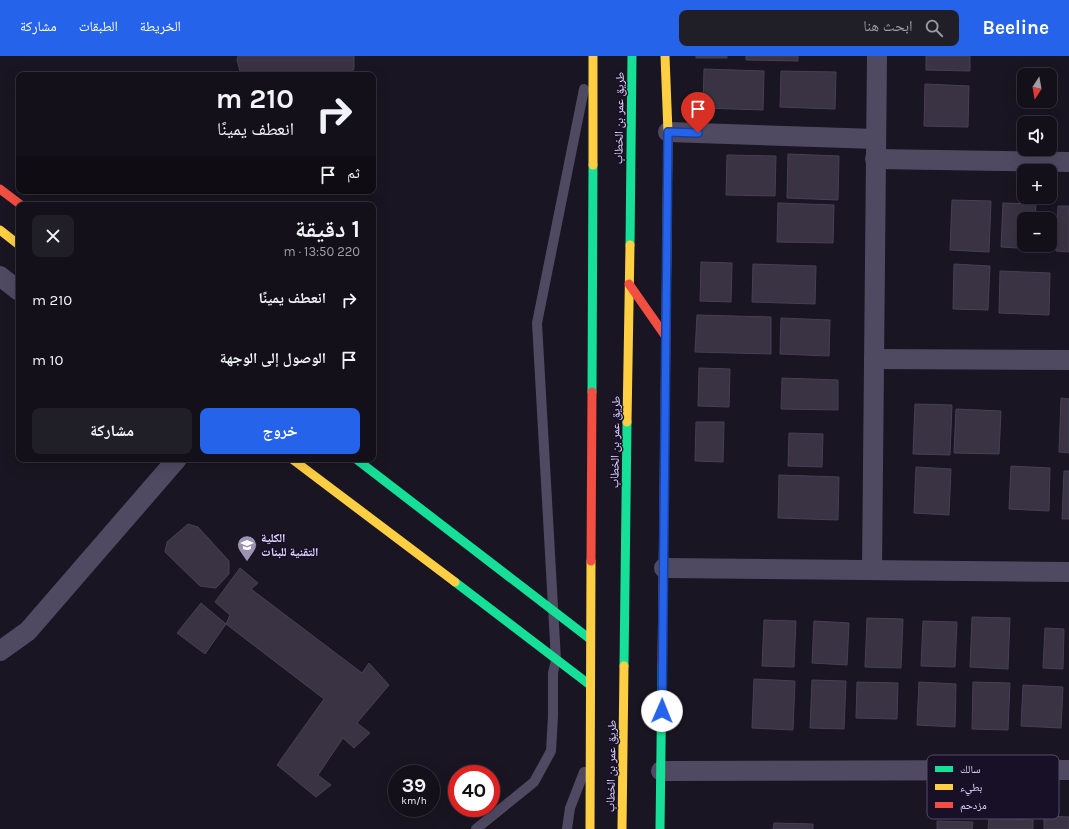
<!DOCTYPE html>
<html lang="ar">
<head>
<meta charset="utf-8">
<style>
  body { margin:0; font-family:Karla,"Noto Naskh Arabic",sans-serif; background:#201e27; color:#f1f3f6; direction:rtl; height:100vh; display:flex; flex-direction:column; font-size:15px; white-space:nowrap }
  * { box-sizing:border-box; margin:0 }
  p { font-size:13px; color:#9d9da2 }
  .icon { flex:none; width:22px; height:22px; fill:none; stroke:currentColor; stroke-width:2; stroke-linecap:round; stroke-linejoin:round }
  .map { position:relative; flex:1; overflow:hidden; direction:ltr }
  .drawer { position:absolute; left:16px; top:146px; width:360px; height:260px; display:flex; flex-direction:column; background:#13101a; border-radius:8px; box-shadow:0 4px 16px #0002,0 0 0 1px #323039; direction:rtl }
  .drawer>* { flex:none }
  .banner { position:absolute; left:16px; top:16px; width:360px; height:122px; border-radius:8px; box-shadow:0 4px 16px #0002,0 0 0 1px #323039; direction:rtl; background:#13101a; color:#f1f3f6; overflow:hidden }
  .needle { width:26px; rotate:191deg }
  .buttons { position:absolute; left:1017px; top:12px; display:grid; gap:8px }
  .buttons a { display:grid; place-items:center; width:40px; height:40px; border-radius:8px; background:#13101a; box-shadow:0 4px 16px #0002,0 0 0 1px #323039; font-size:20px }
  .speed { position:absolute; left:388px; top:709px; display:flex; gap:8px; font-size:20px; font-weight:700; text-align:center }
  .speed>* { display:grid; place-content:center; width:52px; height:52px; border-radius:50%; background:#13101a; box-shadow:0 4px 16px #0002,0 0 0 1px #323039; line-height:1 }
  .speed small { font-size:10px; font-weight:400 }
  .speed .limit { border:6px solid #d22; background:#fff; color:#111 }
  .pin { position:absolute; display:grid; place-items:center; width:34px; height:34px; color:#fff; margin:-41px -17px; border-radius:50% 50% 50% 0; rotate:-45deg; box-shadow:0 0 4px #0007 }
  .pin .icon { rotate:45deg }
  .me { position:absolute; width:44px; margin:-22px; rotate:1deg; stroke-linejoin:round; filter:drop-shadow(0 0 3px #0008) }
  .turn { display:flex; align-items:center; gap:14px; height:84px; padding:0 16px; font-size:18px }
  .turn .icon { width:52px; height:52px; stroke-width:2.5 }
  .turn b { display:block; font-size:28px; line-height:34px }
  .then { display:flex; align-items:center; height:38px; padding:0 16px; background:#0003; gap:8px; font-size:15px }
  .round { display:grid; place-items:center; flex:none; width:42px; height:42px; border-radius:8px; background:#201e27 }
  .head { display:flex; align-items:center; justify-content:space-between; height:68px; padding:0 16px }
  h1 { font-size:24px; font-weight:700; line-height:30px }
  .action { display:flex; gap:8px; margin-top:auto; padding:8px 16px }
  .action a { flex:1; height:46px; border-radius:8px; background:#2563eb; color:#fff; font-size:16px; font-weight:700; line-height:46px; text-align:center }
  .action a+a { background:#201e27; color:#f1f3f6 }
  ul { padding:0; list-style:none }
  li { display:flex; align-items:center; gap:12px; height:60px; padding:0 16px }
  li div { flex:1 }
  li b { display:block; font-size:15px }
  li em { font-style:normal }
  header { display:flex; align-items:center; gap:24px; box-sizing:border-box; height:56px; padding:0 20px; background:#2563eb; color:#fff }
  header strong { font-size:19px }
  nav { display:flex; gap:22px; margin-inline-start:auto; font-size:14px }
  .search { width:280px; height:36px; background:#201e27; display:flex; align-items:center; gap:10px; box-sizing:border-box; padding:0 14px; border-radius:8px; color:#9d9da2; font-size:15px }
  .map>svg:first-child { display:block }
  .building { fill:#393344; stroke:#474055 }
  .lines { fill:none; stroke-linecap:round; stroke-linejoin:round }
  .lane { stroke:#4f4a62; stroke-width:10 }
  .street { stroke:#4f4a62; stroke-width:20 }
  .fast { stroke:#16e098; stroke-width:9 }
  .slow { stroke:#ffcf43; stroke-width:9 }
  .jam { stroke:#f24e42; stroke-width:9 }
  .route-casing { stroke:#184099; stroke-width:10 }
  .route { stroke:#2563eb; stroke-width:7 }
  .labels { text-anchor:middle; stroke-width:3; stroke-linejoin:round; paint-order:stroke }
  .street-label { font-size:12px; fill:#e2d6ff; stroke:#181027 }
  .poi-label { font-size:12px; font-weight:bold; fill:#e2d6ff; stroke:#181027; text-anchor:start }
  .key { fill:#181027; stroke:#554b68; stroke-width:1 }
  .key-label { font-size:11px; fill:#e2d6ff }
</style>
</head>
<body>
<header>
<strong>Beeline</strong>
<div class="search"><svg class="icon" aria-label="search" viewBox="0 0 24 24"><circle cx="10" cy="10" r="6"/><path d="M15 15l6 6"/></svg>ابحث هنا</div>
<nav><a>الخريطة</a><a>الطبقات</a><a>مشاركة</a></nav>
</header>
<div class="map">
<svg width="1069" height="773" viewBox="0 0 1069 773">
  <rect width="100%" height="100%" fill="#191522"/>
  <g class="building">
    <path d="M 238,0 L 354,0 L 354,12 L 351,19 L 241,19 L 237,4 Z"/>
    <rect x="696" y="0" width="31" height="2"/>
    <path d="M 746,0 L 798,0 L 798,5 L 746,4 Z"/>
    <path d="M 926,0 L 970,0 L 970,15 L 926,14 Z"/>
    <path d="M 704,13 L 764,15 L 763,54 L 703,52 Z"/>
    <path d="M 781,15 L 836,16 L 835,53 L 780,51 Z"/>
    <path d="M 925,28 L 969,30 L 968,71 L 924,70 Z"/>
    <path d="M 788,98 L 839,100 L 838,144 L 787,142 Z"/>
    <path d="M 727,99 L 776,100 L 775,140 L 726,139 Z"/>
    <path d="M 952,144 L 991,145 L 989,196 L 950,194 Z"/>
    <path d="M 778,147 L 834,149 L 833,187 L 777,186 Z"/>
    <path d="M 1003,147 L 1036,148 L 1035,163 L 1024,163 L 1024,189 L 1034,189 L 1034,193 L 1001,191 Z"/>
    <path d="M 1058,150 L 1069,150 L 1069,196 L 1056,195 Z"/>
    <path d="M 701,206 L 732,207 L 731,246 L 700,245 Z"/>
    <path d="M 753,208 L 816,210 L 815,248 L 752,246 Z"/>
    <path d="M 954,208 L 990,210 L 988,254 L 953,253 Z"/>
    <path d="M 1000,215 L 1050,217 L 1049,259 L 999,257 Z"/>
    <path d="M 697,259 L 771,261 L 771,298 L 695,296 Z"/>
    <path d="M 781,262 L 830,264 L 829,300 L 780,298 Z"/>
    <path d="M 699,312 L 730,313 L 729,351 L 698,350 Z"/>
    <path d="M 782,322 L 838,324 L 838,354 L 781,353 Z"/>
    <path d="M 1061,342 L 1069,343 L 1069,397 L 1059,396 Z"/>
    <path d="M 915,348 L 952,349 L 950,399 L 913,398 Z"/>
    <path d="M 956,353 L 1001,355 L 999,398 L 954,397 Z"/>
    <path d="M 696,366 L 724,366 L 723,406 L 695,405 Z"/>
    <path d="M 789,377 L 823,378 L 822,411 L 788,410 Z"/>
    <path d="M 1011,410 L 1050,412 L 1049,455 L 1009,453 Z"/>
    <path d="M 916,411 L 951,413 L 949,459 L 914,457 Z"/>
    <path d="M 1064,415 L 1069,415 L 1069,463 L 1062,463 Z"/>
    <path d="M 779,419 L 839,421 L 838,464 L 778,462 Z"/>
    <path d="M 188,468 L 198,471 L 229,505 L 229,518 L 216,532 L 200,530 L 165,496 L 167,486 Z"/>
    <path d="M 240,512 L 258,527 L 251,533 L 362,617 L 369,607 L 389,629 L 357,667 L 370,677 L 354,692 L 343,682 L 318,719 L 331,729 L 316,741 L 277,709 L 324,643 L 226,568 L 230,559 L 215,546 Z"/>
    <path d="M 201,547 L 226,568 L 205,598 L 177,577 Z"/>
    <path d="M 972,561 L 1010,562 L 1008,613 L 970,611 Z"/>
    <path d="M 867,562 L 903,563 L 901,612 L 865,611 Z"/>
    <path d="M 764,564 L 796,565 L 794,611 L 762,610 Z"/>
    <path d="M 814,565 L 849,567 L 847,609 L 812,607 Z"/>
    <path d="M 923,565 L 957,566 L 955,611 L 921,610 Z"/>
    <path d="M 1045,572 L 1064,573 L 1063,613 L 1043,612 Z"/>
    <path d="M 754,623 L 795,625 L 793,674 L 752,672 Z"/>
    <path d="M 812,624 L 846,625 L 844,673 L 810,672 Z"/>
    <path d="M 857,626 L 898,627 L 897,663 L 856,662 Z"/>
    <path d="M 919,626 L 956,628 L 955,671 L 917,669 Z"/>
    <path d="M 973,626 L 1010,627 L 1008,674 L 972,673 Z"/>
    <path d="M 1023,629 L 1063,631 L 1061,672 L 1021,670 Z"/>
    <path d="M 1044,760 L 1069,761 L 1069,773 L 1044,773 Z"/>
    <path d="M 989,762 L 1033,764 L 1033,773 L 988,773 Z"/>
    <path d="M 937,765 L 973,766 L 972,773 L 937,773 Z"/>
    <path d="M 774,767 L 813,768 L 813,773 L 773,773 Z"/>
  </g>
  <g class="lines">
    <g class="lane">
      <path d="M 476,773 L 534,726 L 551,695 L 553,660 L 553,617 L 556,604 L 537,267 L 584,33"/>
      <path d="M 567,773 L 570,752 L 584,716"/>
    </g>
    <g class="street">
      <path d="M 668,76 L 876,83"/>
      <path d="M 875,103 L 1069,106"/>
      <path d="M 0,220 L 19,235"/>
      <path d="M 874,303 L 1069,304"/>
      <path d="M 664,512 L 1069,516"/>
      <path d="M 872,514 L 877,0"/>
      <path d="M 0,595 L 28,575 L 177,403"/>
      <path d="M 661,715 L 1069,714"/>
    </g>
    <g class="fast">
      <path d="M 630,189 L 632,0"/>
      <path d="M 592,336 L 593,109"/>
      <path d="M 356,403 L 590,583"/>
      <path d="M 455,526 L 590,629"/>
      <path d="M 624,610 L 627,366"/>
      <path d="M 660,773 L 662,610"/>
    </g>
    <g class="slow">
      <path d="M 665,0 L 668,76 L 666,276"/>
      <path d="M 593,109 L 593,0"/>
      <path d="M 0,174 L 19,189"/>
      <path d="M 627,366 L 630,189"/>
      <path d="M 292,403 L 455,526"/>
      <path d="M 590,773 L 591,505"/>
      <path d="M 622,773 L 624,610"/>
    </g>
    <g class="jam">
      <path d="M 0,133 L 21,149"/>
      <path d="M 629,228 L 666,281"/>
      <path d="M 591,505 L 592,336"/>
      <path d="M 662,610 L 666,276"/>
    </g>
  </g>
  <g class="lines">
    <defs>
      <path id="route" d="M 662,655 L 668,76 L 698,77"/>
    </defs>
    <use href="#route" class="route-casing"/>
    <use href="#route" class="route"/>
  </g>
  <defs>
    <symbol id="university-pin" viewBox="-11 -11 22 30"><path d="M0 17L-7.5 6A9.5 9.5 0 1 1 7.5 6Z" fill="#9c92b2" stroke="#181027"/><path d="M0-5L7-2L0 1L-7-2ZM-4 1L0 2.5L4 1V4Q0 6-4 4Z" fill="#fff"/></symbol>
  </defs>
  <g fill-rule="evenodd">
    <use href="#university-pin" x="236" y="478" width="22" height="30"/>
  </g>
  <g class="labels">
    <g class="street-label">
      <text transform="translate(619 62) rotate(-89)" y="4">طريق عمر بن الخطاب</text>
      <text transform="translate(615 386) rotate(-89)" y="4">طريق عمر بن الخطاب</text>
      <text transform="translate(611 710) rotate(-89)" y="4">طريق عمر بن الخطاب</text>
    </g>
    <g class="poi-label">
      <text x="261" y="486">الكلية<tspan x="261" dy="14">التقنية للبنات</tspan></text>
    </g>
  </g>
  <rect x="927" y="699" width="132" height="64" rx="6" class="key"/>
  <rect x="935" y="710" width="18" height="6" fill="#16e098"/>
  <rect x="935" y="728" width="18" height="6" fill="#ffcf43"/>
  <rect x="935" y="746" width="18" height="6" fill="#f24e42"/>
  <g class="key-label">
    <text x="960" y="717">سالك</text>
    <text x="960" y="735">بطيء</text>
    <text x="960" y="753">مزدحم</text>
  </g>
</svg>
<div class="buttons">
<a><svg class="needle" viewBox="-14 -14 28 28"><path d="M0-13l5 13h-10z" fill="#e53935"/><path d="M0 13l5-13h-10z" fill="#9d9da2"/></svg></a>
<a><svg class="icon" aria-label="sound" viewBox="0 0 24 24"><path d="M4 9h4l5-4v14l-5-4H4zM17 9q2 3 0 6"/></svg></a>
<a>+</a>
<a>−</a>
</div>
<div class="speed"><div>39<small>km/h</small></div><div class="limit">40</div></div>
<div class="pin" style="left:698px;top:77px;background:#d93025"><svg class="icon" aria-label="arrive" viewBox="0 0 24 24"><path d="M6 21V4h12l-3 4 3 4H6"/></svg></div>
<svg class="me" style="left:662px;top:655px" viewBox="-20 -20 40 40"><circle r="19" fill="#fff"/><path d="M0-13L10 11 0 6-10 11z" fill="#2563eb"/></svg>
<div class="banner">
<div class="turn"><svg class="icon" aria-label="right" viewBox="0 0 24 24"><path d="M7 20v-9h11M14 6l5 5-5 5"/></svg><div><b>210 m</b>انعطف يمينًا</div></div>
<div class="then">ثم<svg class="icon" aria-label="arrive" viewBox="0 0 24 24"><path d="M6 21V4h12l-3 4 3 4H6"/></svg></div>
</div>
<section class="drawer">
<div class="head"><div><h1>1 دقيقة</h1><p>220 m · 13:50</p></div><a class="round"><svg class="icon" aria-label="close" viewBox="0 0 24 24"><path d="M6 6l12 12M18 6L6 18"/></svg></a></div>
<ul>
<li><svg class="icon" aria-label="right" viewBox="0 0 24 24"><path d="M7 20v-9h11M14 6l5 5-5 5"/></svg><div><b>انعطف يمينًا</b></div><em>210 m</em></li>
<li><svg class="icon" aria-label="arrive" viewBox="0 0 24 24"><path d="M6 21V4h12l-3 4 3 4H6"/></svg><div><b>الوصول إلى الوجهة</b></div><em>10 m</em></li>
</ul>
<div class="action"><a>خروج</a><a>مشاركة</a></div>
</section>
</div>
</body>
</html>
